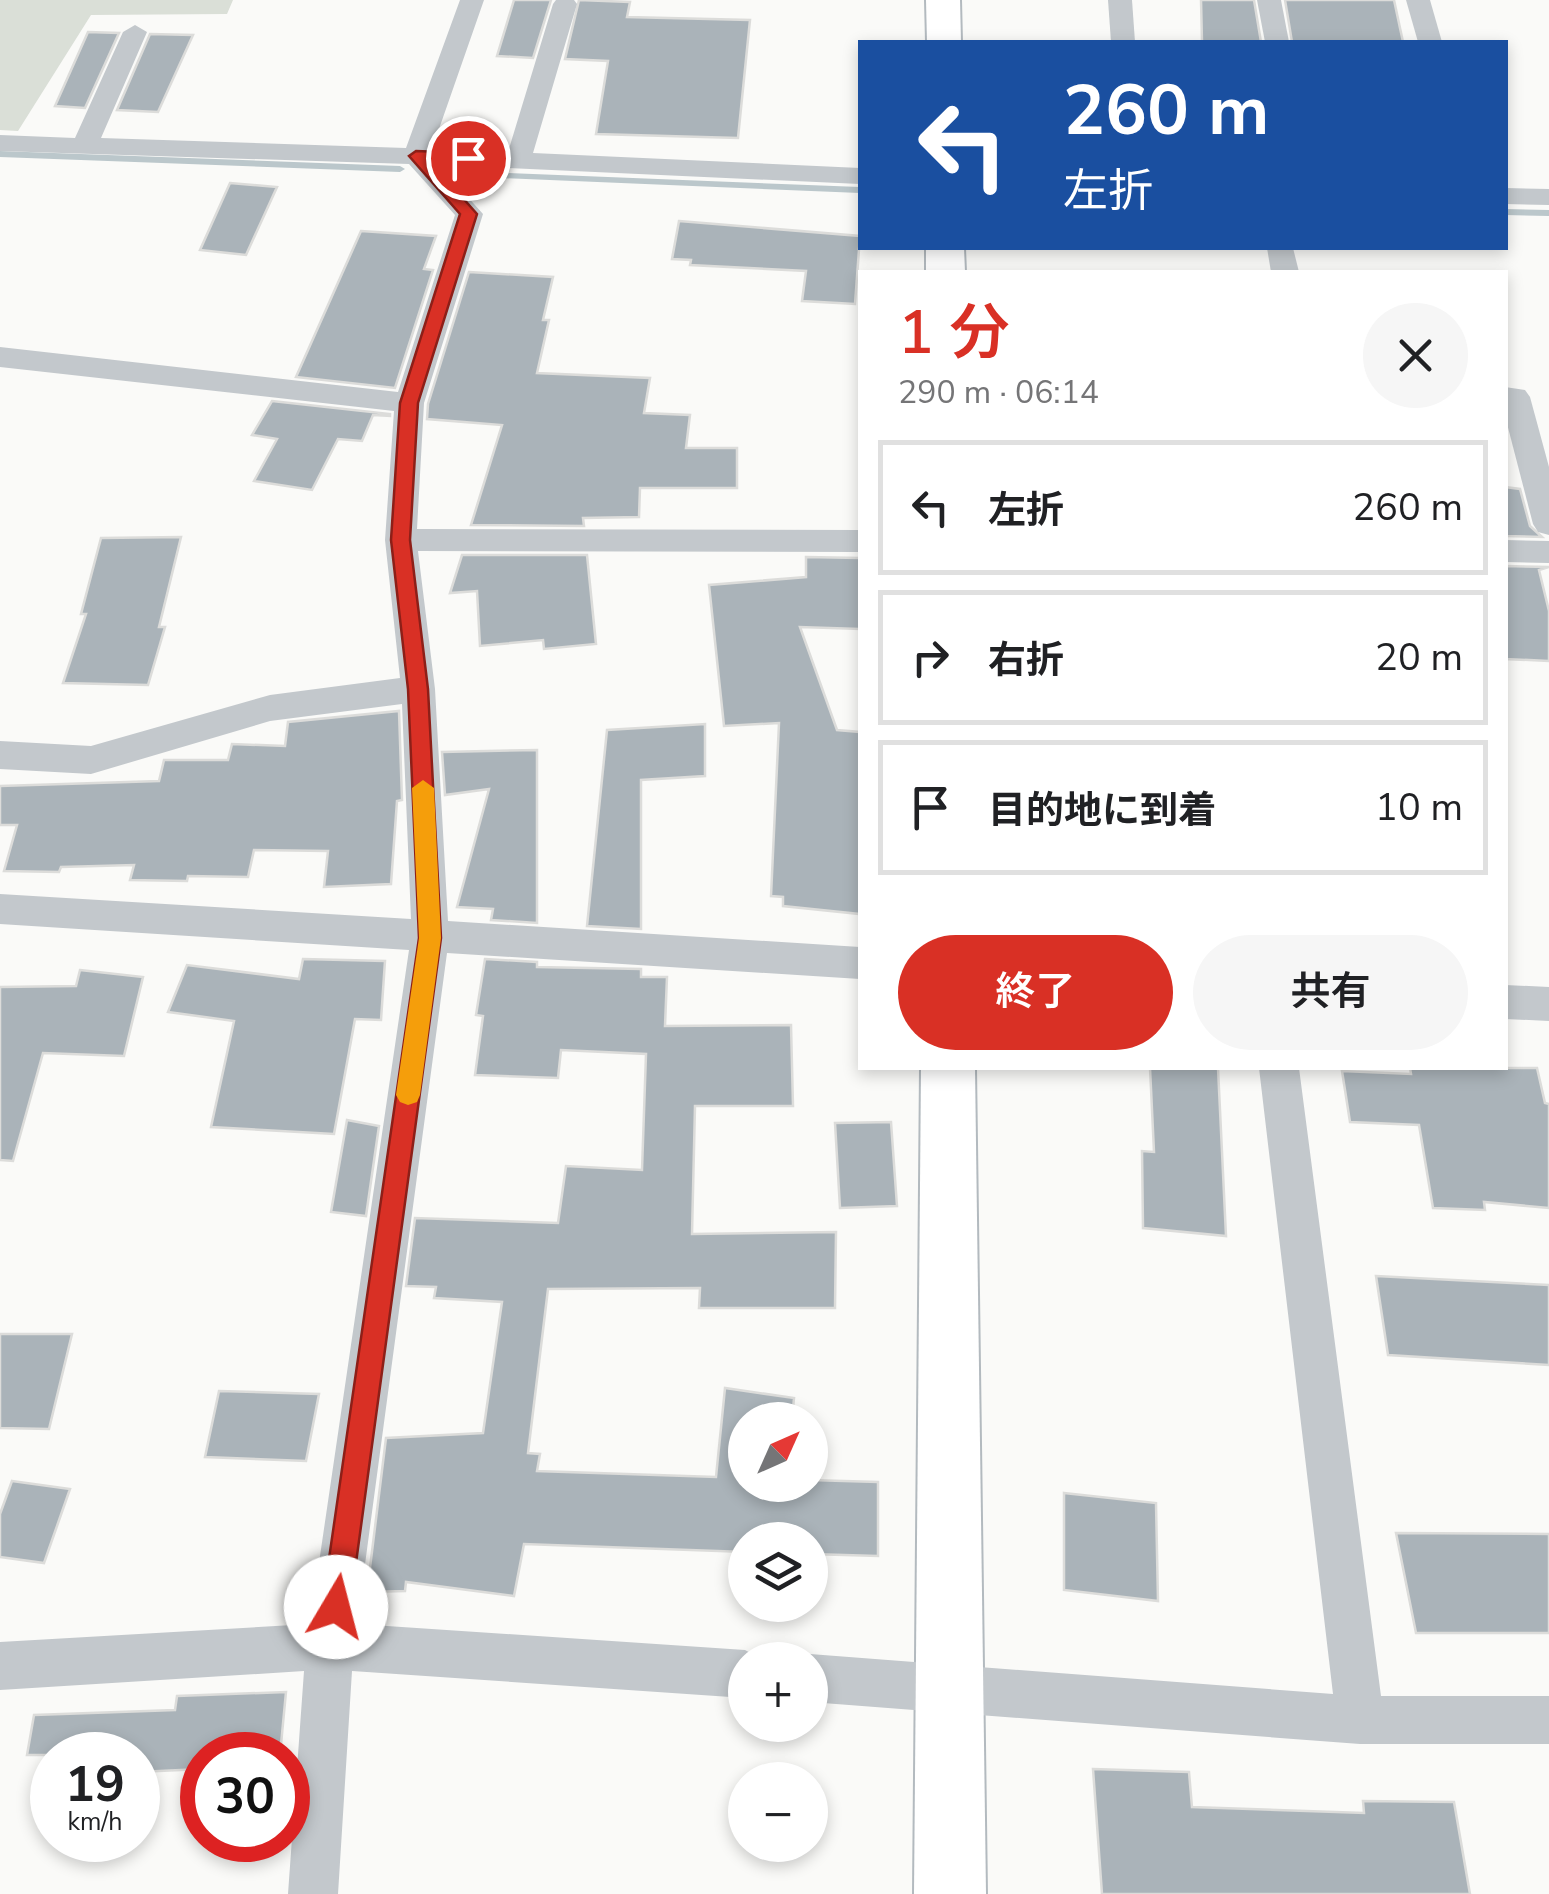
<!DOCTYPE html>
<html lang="ja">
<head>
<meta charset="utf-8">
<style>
  body { margin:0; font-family:"Nunito Sans","Noto Sans JP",sans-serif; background:#f6f6f6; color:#202124; height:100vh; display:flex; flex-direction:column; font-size:38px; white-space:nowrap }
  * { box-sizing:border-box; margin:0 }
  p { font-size:32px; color:#757577 }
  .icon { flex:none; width:55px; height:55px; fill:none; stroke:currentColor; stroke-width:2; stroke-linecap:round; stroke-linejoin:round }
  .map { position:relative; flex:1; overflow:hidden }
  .sheet { position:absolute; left:858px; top:270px; width:650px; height:800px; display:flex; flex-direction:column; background:#fff; border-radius:0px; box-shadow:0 5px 15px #0003 }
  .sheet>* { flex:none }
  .banner { position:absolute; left:858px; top:40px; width:650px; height:210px; border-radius:0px; box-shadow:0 5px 15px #0003; background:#1a4fa0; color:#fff; overflow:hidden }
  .needle { width:65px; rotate:45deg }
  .fabs { position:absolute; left:728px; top:1402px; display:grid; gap:20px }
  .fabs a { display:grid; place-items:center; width:100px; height:100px; border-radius:50%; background:#fff; box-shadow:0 5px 15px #0003; font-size:50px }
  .speed { position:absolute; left:30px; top:1732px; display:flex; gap:20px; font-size:50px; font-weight:700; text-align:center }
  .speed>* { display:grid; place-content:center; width:130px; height:130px; border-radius:50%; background:#fff; box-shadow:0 5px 15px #0003; line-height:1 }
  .speed small { font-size:25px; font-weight:400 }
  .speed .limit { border:15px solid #d22; background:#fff; color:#111 }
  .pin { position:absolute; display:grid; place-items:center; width:85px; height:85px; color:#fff; margin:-42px; border:5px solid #fff; border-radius:50%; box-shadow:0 2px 10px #0007 }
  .me { position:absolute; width:110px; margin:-55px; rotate:8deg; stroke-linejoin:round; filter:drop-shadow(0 0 8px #0008) }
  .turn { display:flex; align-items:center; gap:35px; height:210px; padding:0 40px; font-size:45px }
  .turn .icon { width:130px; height:130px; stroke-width:2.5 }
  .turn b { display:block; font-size:70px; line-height:85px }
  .round { display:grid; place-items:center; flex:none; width:105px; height:105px; border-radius:52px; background:#f6f6f6 }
  .headline { display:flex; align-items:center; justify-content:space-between; height:170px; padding:0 40px }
  h1 { font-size:60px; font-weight:600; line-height:75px; color:#d93025 }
  .button { display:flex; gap:20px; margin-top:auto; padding:20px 40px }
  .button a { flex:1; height:115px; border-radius:60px; background:#d93025; color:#fff; font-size:40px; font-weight:600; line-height:115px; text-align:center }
  .button a+a { background:#f6f6f6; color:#202124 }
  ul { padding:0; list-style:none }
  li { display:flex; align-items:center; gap:30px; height:135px; margin:0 20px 15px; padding:0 20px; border:5px solid #e0e0e0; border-radius:0px }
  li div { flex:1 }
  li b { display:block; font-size:38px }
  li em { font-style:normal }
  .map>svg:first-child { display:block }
  .green { fill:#dadfd7 }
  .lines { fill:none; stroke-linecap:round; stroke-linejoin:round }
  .stream { fill:#bbc7cb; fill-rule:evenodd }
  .building { fill:#aab3b9; stroke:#dcdcda; stroke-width:2.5 }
  .secondary-casing { stroke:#b3babf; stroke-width:4 }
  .street { fill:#c3c8cc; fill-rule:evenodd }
  .secondary { fill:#fff; fill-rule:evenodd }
  .route { fill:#d93025; stroke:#8d1f18; stroke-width:2.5 }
  .slow { fill:#f59e0b }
</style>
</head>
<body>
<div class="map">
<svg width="1549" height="1894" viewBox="0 0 1549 1894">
  <rect width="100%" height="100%" fill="#fafaf8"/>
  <path class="green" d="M 0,0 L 233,0 L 227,14 L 91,15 L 18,131 L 0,130 Z"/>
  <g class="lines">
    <g class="stream">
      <path d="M 0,151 L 400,166 L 405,169 L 400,172 L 0,157 Z"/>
      <path d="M 455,171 L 860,187 L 860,193 L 452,176 L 450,174 Z"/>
      <path d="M 1505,209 L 1549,210 L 1549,216 L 1505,215 Z"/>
    </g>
  </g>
  <g class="building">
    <path d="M 514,0 L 551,0 L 533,58 L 497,56 Z"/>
    <path d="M 579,0 L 630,2 L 627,17 L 750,20 L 738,138 L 596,134 L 608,61 L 565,59 Z"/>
    <path d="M 1201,0 L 1254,0 L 1261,42 L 1202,42 Z"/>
    <path d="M 1285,0 L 1394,0 L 1403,42 L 1292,42 Z"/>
    <path d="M 88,32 L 119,33 L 85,108 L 55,106 Z"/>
    <path d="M 150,34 L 193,35 L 158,112 L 117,110 Z"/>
    <path d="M 230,183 L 277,187 L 246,255 L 200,250 Z"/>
    <path d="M 679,221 L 860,236 L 855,304 L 802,301 L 806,271 L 690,265 L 691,260 L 672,259 Z"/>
    <path d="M 361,231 L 436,236 L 424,269 L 433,270 L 395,388 L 296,377 Z"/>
    <path d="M 469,272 L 553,277 L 543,320 L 549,320 L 537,373 L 650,378 L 644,413 L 690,415 L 686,448 L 737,448 L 737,488 L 640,488 L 639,517 L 583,518 L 584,526 L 471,525 L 502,425 L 427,419 L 428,404 Z"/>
    <path d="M 272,401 L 390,414 L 390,416 L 373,415 L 362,441 L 338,439 L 312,490 L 254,481 L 277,439 L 252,435 Z"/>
    <path d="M 1505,487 L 1520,489 L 1530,526 L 1542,537 L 1505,536 Z"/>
    <path d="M 181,537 L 159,627 L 165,627 L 148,685 L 63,683 L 86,614 L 81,614 L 101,538 Z"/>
    <path d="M 462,555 L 587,555 L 596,644 L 544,649 L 543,640 L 480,646 L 477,591 L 450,593 Z"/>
    <path d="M 806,557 L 860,558 L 860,629 L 800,627 L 837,730 L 860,732 L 860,914 L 783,906 L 783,897 L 771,896 L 779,723 L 724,726 L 709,585 L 806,577 Z"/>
    <path d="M 1505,566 L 1549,567 L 1539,570 L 1549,611 L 1549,661 L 1505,659 Z"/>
    <path d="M 399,711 L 402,800 L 397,801 L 391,884 L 324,887 L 328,851 L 254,850 L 248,877 L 188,876 L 187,881 L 130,880 L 134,865 L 61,867 L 59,872 L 4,871 L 17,825 L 0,825 L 0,786 L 159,781 L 164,760 L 228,760 L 232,744 L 285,746 L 288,722 Z"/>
    <path d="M 705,724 L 705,776 L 641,780 L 641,929 L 587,926 L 607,730 Z"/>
    <path d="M 537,750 L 537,923 L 491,920 L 493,909 L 457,907 L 489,789 L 445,795 L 442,752 Z"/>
    <path d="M 303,959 L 385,961 L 381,1020 L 355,1019 L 334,1134 L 211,1127 L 234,1021 L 168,1012 L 187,965 L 299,979 Z"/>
    <path d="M 485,959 L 537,962 L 537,967 L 641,969 L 641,977 L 667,977 L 665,1026 L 791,1025 L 793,1106 L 695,1106 L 692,1234 L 836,1232 L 835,1308 L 699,1308 L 700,1288 L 548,1289 L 528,1453 L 540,1454 L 537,1471 L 716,1477 L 725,1388 L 794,1398 L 792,1420 L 745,1420 L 745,1485 L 810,1485 L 810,1480 L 878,1482 L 878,1556 L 810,1554 L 810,1540 L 745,1540 L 745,1552 L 524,1544 L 514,1596 L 406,1582 L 405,1591 L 367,1592 L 386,1438 L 483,1433 L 502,1302 L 434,1298 L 436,1287 L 406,1286 L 415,1218 L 558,1223 L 566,1166 L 642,1170 L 646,1054 L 561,1050 L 558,1078 L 475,1075 L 483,1016 L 476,1015 Z"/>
    <path d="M 80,970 L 143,977 L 124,1056 L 43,1053 L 13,1161 L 0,1160 L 0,987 L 76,986 Z"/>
    <path d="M 1150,1068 L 1218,1068 L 1226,1236 L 1143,1228 L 1142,1151 L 1154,1152 Z"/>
    <path d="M 1410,1068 L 1537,1068 L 1545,1103 L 1549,1104 L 1549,1208 L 1484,1202 L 1485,1210 L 1433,1208 L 1419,1125 L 1350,1122 L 1342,1071 L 1411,1074 Z"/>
    <path d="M 347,1120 L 379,1126 L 366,1216 L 331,1212 Z"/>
    <path d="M 891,1122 L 897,1206 L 840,1208 L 835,1123 Z"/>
    <path d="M 1376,1276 L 1549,1285 L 1549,1365 L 1388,1355 Z"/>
    <path d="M 0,1334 L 72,1334 L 49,1429 L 0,1428 Z"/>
    <path d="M 219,1391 L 319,1394 L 306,1461 L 205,1457 Z"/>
    <path d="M 12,1481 L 70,1489 L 44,1563 L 0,1557 L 0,1514 Z"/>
    <path d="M 1064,1493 L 1156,1503 L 1158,1601 L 1064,1590 Z"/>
    <path d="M 1396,1533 L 1549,1534 L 1549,1633 L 1416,1633 Z"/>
    <path d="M 286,1692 L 280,1755 L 202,1755 L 202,1769 L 138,1772 L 138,1755 L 27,1755 L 34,1715 L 175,1710 L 177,1696 Z"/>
    <path d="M 1093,1769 L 1189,1772 L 1192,1807 L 1364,1813 L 1363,1801 L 1454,1802 L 1470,1894 L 1102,1894 Z"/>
  </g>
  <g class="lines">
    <defs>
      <g id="secondary">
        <path d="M 926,0 L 960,0 L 961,42 L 927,42 Z"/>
        <path d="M 926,248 L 964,248 L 965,272 L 926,272 Z"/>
        <path d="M 921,1068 L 975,1068 L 986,1894 L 914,1894 Z"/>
      </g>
    </defs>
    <use href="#secondary" class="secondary-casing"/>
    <g class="street">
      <path d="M 460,0 L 484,0 L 432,149 L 508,152 L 553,4 L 556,0 L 574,0 L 577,4 L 533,153 L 860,168 L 860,184 L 439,165 L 483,214 L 424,403 L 417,529 L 860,530 L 860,552 L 418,551 L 435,689 L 448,921 L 860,947 L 860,979 L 447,953 L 357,1624 L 745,1650 L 763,1660 L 745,1660 L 745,1698 L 352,1671 L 338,1894 L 288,1894 L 304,1671 L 0,1690 L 0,1642 L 310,1624 L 409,950 L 0,924 L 0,894 L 411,919 L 402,704 L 270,721 L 91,774 L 0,769 L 0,741 L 91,746 L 270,695 L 400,678 L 385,540 L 394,411 L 0,367 L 0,347 L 398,392 L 455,215 L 409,164 L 0,151 L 0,135 L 75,138 L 123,32 L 135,25 L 147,32 L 101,138 L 406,148 Z"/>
      <path d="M 1108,0 L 1132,0 L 1135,42 L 1111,42 Z"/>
      <path d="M 1257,0 L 1281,0 L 1289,42 L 1265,42 Z"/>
      <path d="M 1406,0 L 1430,0 L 1442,42 L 1418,42 Z"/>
      <path d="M 1505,188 L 1549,189 L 1549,205 L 1505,204 Z"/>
      <path d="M 1267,248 L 1293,248 L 1299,272 L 1271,272 Z"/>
      <path d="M 1505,387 L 1525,390 L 1530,397 L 1549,467 L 1549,535 L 1538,532 L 1533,524 L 1505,416 Z"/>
      <path d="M 1505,540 L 1549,541 L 1549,563 L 1505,562 Z"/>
      <path d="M 1505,985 L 1549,987 L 1549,1021 L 1505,1019 Z"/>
      <path d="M 1259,1068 L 1299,1068 L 1381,1696 L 1549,1696 L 1549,1744 L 1360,1744 L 810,1702 L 810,1660 L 796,1660 L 810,1654 L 1333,1694 Z"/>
    </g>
    <use href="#secondary" class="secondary"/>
  </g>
  <path class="route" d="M 416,151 L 468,153 L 476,158 L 468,163 L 430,161 L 477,214 L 418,403 L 410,540 L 428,689 L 441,938 L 350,1607 L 346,1617 L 336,1621 L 326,1617 L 322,1607 L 419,938 L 408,689 L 391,540 L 400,403 L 460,214 L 409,156 Z"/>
  <path class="slow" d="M 423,780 L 434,788 L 441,938 L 420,1095 L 417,1102 L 408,1105 L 400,1102 L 396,1095 L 419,938 L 412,788 Z"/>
</svg>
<div class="fabs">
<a><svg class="needle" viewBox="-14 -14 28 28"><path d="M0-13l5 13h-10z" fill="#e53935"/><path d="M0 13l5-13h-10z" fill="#757577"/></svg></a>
<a><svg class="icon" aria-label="layers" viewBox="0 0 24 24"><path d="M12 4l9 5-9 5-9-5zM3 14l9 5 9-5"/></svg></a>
<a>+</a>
<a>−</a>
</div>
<div class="speed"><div>19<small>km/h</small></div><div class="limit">30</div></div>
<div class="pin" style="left:468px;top:158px;background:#d93025"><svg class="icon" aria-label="arrive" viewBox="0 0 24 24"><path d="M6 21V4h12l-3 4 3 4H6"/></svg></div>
<svg class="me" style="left:336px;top:1607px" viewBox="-20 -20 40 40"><circle r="19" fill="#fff"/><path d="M0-13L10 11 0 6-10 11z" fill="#d93025"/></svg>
<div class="banner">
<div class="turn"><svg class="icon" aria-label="left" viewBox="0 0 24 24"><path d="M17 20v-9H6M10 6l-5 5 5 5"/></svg><div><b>260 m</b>左折</div></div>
</div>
<section class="sheet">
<div class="headline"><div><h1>1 分</h1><p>290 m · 06:14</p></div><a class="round"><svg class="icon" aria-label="close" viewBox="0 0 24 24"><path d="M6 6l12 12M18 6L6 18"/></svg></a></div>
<ul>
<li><svg class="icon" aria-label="left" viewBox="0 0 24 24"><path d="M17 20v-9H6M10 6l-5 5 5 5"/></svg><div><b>左折</b></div><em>260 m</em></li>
<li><svg class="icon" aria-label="right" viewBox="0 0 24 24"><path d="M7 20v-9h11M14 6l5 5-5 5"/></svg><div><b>右折</b></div><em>20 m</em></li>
<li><svg class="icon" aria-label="arrive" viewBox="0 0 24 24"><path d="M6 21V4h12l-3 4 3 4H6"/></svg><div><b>目的地に到着</b></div><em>10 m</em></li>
</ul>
<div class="button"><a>終了</a><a>共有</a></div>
</section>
</div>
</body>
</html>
